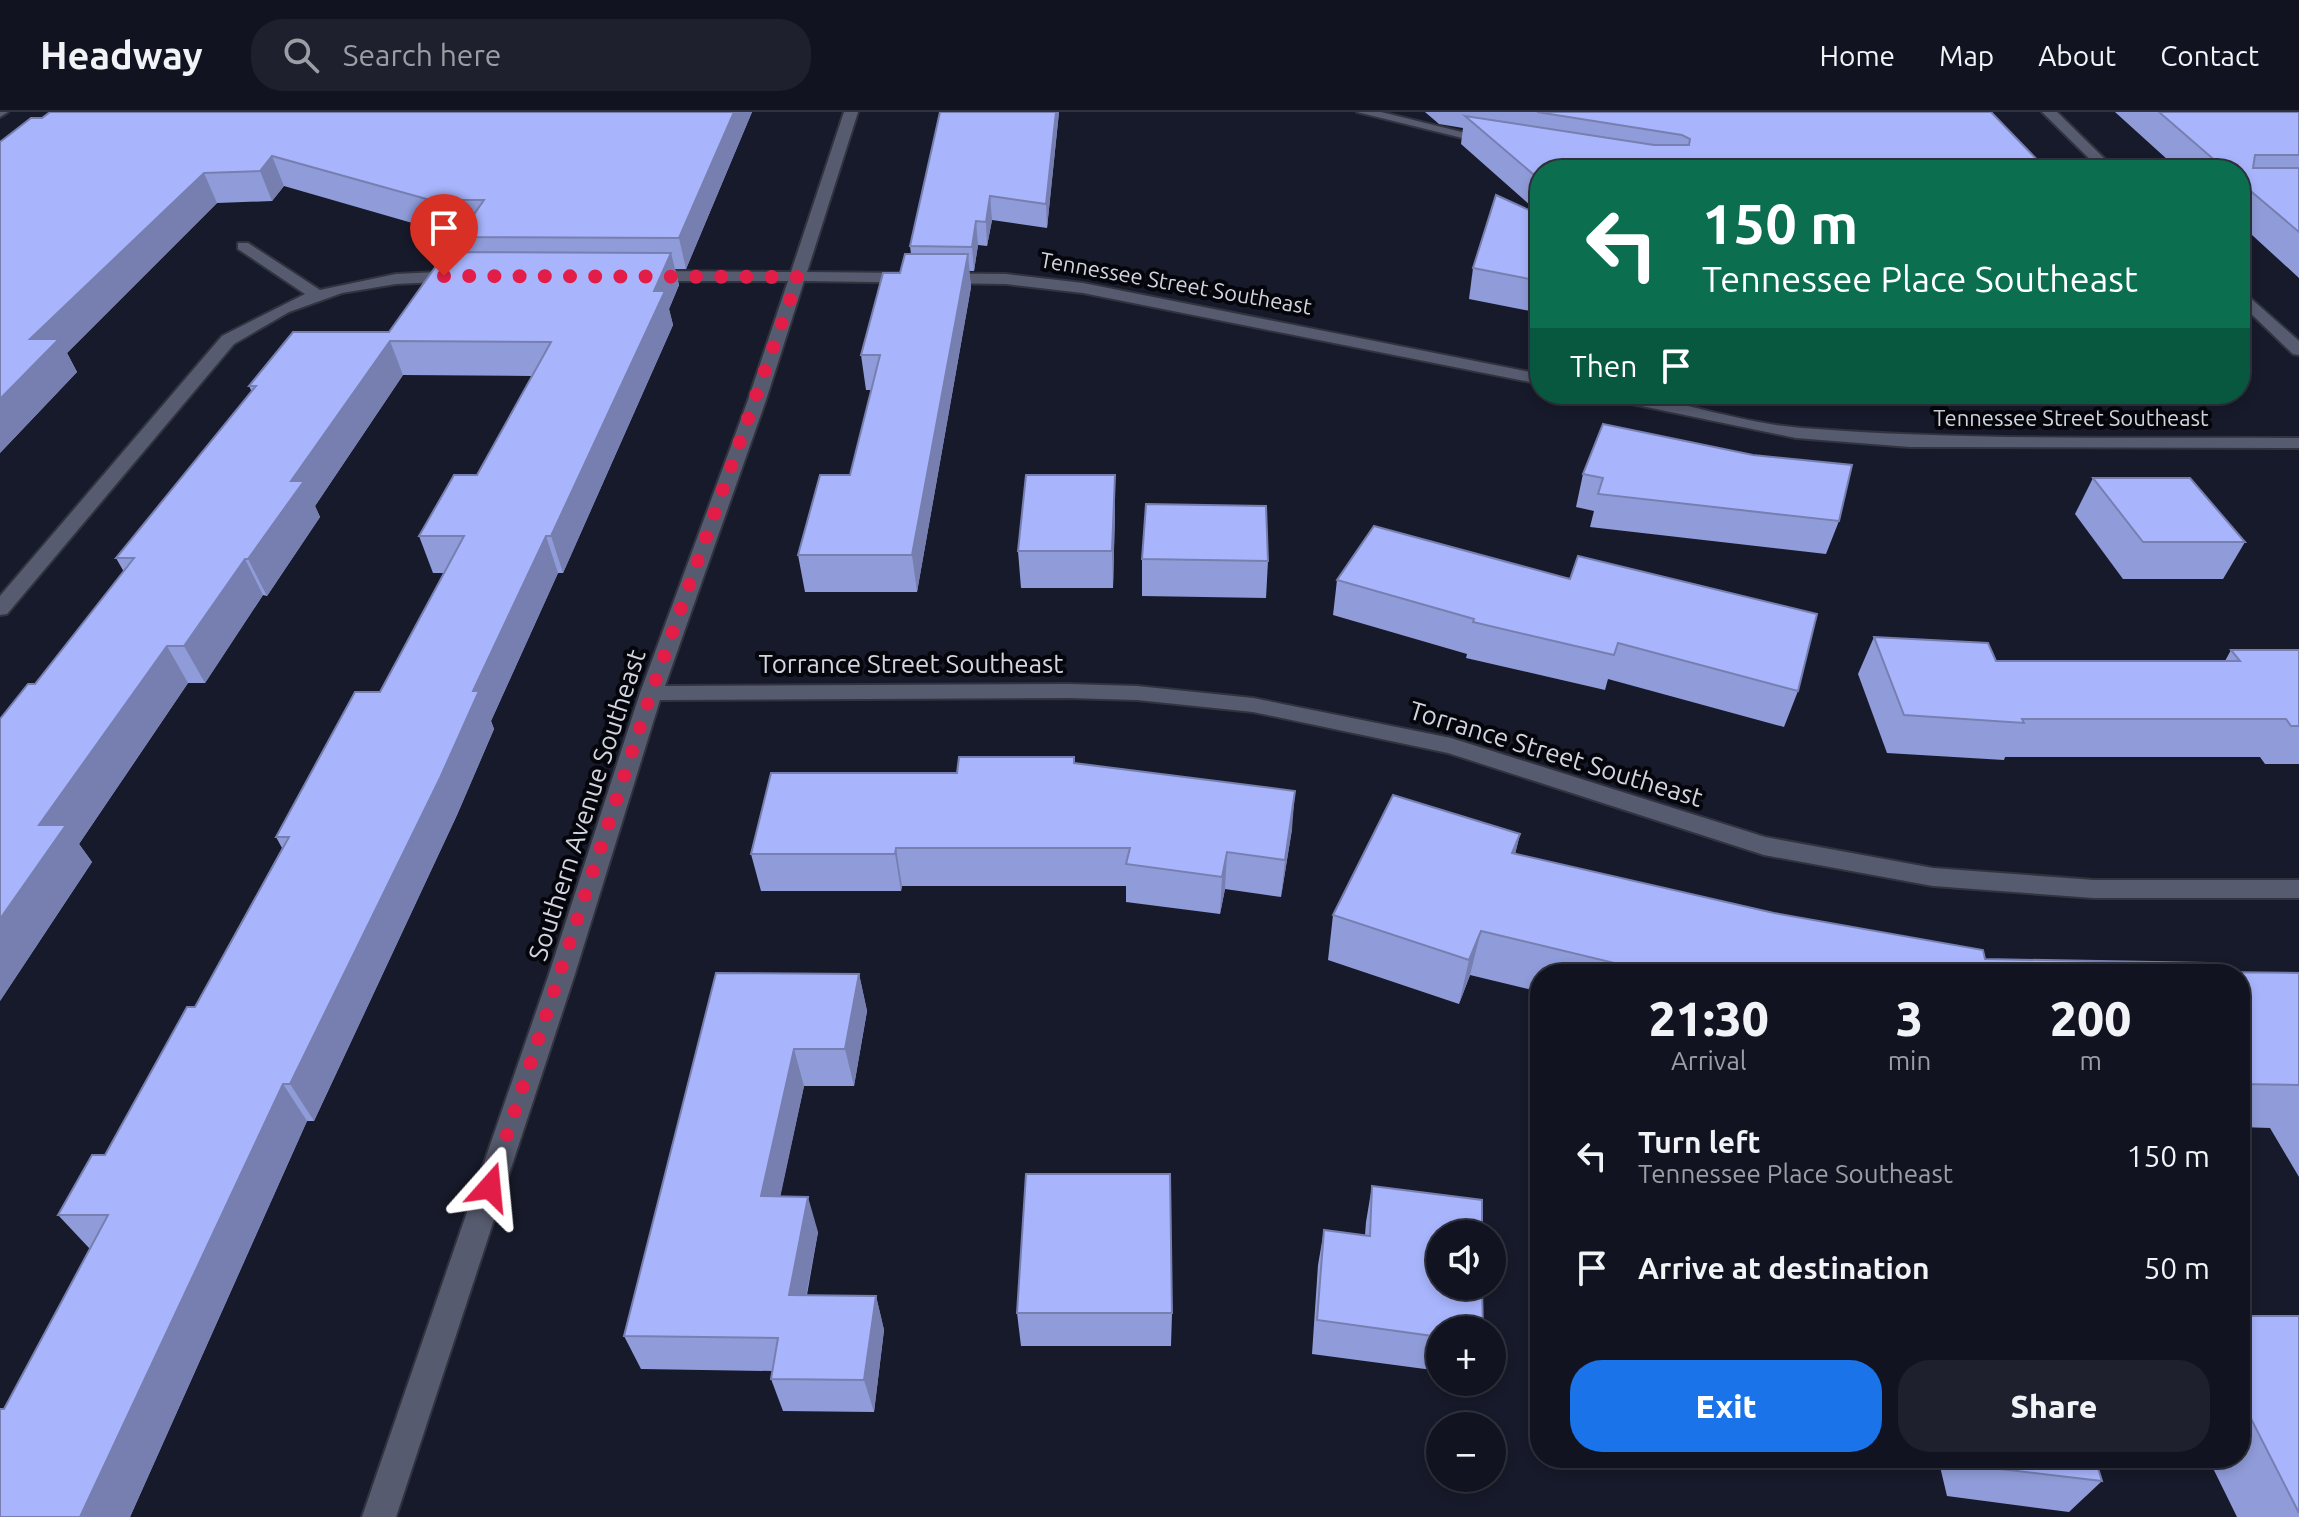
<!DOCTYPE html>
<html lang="en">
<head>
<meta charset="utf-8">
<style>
  body { margin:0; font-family:Ubuntu,sans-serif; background:#1e212d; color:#f1f3f6; height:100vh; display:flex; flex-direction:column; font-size:30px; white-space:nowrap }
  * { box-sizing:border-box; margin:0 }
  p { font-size:26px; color:#9c9ea5 }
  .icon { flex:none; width:44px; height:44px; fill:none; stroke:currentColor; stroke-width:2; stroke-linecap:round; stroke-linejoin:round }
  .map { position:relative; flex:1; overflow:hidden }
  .drawer { position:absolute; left:1530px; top:852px; width:720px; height:504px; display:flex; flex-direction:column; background:#111420; border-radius:32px; box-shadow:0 4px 12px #0003,0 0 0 2px #30333e }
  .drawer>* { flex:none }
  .banner { position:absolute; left:1530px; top:48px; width:720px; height:244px; border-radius:32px; box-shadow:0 4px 12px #0003,0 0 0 2px #30333e; background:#0b6e4f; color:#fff; overflow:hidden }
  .fabs { position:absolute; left:1426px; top:1108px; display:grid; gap:16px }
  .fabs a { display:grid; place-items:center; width:80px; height:80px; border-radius:50%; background:#111420; box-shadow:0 4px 12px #0003,0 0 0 2px #30333e; font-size:40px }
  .pin { position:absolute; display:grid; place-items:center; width:68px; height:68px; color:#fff; margin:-82px -34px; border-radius:50% 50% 50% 0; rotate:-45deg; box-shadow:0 0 8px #0007 }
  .pin .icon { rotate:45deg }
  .me { position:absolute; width:88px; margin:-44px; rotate:18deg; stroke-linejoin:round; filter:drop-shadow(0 0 6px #0008) }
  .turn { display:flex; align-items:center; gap:28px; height:168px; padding:0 40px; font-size:36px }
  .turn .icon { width:104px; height:104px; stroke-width:2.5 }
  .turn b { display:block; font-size:56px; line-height:68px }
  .then { display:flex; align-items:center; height:76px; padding:0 40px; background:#0003; gap:16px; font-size:30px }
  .eta { display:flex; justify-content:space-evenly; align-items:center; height:136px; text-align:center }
  .eta b { font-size:48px; font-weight:800; line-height:56px }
  .button { display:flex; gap:16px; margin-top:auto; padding:16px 40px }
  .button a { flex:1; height:92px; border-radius:32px; background:#1a73e8; color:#fff; font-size:32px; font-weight:800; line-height:92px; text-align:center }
  .button a+a { background:#1e212d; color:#f1f3f6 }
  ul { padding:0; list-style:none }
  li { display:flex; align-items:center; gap:24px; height:112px; padding:0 40px }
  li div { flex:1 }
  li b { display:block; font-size:30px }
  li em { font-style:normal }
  header { display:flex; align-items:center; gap:48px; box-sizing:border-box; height:112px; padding:0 40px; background:#111420; border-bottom:2px solid #30333e }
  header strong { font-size:38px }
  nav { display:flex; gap:44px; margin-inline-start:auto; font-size:28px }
  .search { width:560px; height:72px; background:#1e212d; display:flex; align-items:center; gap:20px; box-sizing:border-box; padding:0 28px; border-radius:32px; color:#9c9ea5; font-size:30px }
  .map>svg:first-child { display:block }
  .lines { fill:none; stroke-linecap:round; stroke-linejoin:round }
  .minor-casing { stroke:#31333f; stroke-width:4 }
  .minor { fill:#575b6f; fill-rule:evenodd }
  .wall { fill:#909cd9 }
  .shaded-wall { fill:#767fb0 }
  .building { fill:#a8b5fc; stroke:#767fb0; stroke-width:2 }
  .route { stroke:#e11d48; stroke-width:14; stroke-dasharray:0 25.2 }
  .labels { text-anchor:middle; stroke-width:8; stroke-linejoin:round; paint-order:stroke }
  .far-street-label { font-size:22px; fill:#d2d5e0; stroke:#05060c }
  .street-label { font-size:26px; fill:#d2d5e0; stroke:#05060c }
</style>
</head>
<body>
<header>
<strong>Headway</strong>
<div class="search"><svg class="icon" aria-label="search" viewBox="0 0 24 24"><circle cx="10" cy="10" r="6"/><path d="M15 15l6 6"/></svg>Search here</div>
<nav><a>Home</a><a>Map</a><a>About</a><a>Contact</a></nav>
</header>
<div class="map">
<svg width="2299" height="1405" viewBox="0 0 2299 1405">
  <rect width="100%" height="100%" fill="#171a2a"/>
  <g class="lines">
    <defs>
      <g id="minor">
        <path d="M 0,0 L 8,0 L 0,5 Z"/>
        <path d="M 844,0 L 858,0 L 807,160 L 1006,162 L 1083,171 L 1540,262 L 1540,272 L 1083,181 L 1006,172 L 804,169 L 766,288 L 665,574 L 1069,572 L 1137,574 L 1253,586 L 1451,626 L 1765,725 L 1933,756 L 2094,768 L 2299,768 L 2299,786 L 2094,786 L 1933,774 L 1764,743 L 1448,641 L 1253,600 L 1137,588 L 1069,586 L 660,588 L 574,865 L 396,1405 L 362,1405 L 548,865 L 640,581 L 748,288 L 788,169 L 644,169 L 636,164 L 644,159 L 791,160 Z"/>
        <path d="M 1357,0 L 1381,0 L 1502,30 L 1495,34 Z"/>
        <path d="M 2042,0 L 2057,0 L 2116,58 L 2101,58 Z"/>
        <path d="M 238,131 L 248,131 L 320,178 L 396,162 L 459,159 L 467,164 L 459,169 L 396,172 L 342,181 L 289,200 L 234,232 L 7,502 L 0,503 L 0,484 L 222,224 L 305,182 L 238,137 Z"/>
        <path d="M 2240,177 L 2299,229 L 2299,243 L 2293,242 L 2240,191 Z"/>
        <path d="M 1599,282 C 1669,282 1733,311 1802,316 C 1967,329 2133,325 2299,326 L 2299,336 L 1910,335 L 1796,326 L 1608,287 Z"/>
      </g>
    </defs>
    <use href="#minor" class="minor-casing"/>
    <use href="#minor" class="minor"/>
  </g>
  <g class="wall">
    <path d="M 50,0 L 752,0 L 686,157 L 675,157 L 679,173 L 669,197 L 673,213 L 563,461 L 558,461 L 491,609 L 494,617 L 457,703 L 314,1009 L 307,1009 L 130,1405 L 0,1405 L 4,1297 L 90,1137 L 58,1103 L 105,1043 L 195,895 L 282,736 L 276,725 L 380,580 L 445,461 L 433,461 L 419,424 L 477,363 L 532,264 L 403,263 L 315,394 L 320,405 L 267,484 L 263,483 L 205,571 L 188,571 L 79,732 L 92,750 L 0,889 L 35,572 L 124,460 L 116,446 L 252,280 L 249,274 L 389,220 L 463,140 L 458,125 L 462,119 L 440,119 L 284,74 L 272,89 L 217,91 L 67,241 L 77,260 L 0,341 L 42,6 Z"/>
    <path d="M 940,0 L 1059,0 L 1047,116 L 992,108 L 987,134 L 978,133 L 974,159 L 969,159 L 971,175 L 917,480 L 805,480 L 798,443 L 850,363 L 871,278 L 866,278 L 861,243 L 911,142 L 910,134 Z"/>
    <path d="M 1425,0 L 1991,0 L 1540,58 L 1540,102 L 1461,32 L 1463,16 L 1439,12 Z"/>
    <path d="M 2115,0 L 2299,0 L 2299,166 L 2240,112 L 2240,58 L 2179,58 Z"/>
    <path d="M 1540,103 L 1540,201 L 1469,187 L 1473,156 Z"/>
    <path d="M 1583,362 L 1839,409 L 1826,442 L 1590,415 L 1594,399 L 1576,395 Z"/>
    <path d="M 2093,366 L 2245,430 L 2223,467 L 2123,467 L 2075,402 Z"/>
    <path d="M 1115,399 L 1113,476 L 1021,476 L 1018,439 Z"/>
    <path d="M 1374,414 L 1798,579 L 1784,615 L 1608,567 L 1605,578 L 1466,546 L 1467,542 L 1333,503 L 1337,468 Z"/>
    <path d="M 1142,447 L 1268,449 L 1266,486 L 1142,484 Z"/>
    <path d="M 1874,525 L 1996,549 L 2225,549 L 2231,538 L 2299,538 L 2299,652 L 2265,652 L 2260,645 L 2005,645 L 2004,648 L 1887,641 L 1858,562 Z"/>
    <path d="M 1074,651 L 1292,717 L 1281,785 L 1225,777 L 1220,802 L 1126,790 L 1126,774 L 902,774 L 901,779 L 761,779 L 751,742 L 957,661 Z"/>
    <path d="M 1520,722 L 1515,742 L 1774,801 L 1985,847 L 2214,860 L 2299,861 L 2299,1065 L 2270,1016 L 2240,1015 L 2240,862 L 1540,862 L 1540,880 L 1470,863 L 1459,892 L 1328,848 L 1333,803 Z"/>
    <path d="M 716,861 L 859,862 L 867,899 L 854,974 L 804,974 L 780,1084 L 818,1120 L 807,1183 L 876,1184 L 884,1218 L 874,1300 L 783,1299 L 771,1267 L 772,1259 L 641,1257 L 624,1224 Z"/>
    <path d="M 1372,1074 L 1440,1218 L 1440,1259 L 1312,1242 L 1318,1153 L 1324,1118 L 1365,1123 L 1366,1110 Z"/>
    <path d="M 1017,1201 L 1172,1201 L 1171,1234 L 1021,1234 Z"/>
    <path d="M 2299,1203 L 2299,1405 L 2237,1405 L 2208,1346 L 2240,1346 L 2240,1204 L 2298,1204 Z"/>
    <path d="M 1938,1346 L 2095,1346 L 2102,1369 L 2069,1400 L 1947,1384 Z"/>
  </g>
  <g class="shaded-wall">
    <path d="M 734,0 L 752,0 L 686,157 L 679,126 Z"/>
    <path d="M 1056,0 L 1059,0 L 1047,116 L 1046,92 Z"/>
    <path d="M 272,44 L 284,74 L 272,89 L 260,59 Z"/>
    <path d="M 204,61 L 217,91 L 67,241 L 77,260 L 0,341 L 0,287 L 30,227 Z"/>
    <path d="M 990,84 L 992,108 L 987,134 L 986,110 Z"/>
    <path d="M 976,109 L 978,133 L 974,159 L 972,135 Z"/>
    <path d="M 671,141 L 679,173 L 669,197 L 673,213 L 563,461 L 551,424 Z"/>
    <path d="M 968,142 L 971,175 L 917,480 L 912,443 Z"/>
    <path d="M 390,229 L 403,263 L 315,394 L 320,405 L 267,484 L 248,447 L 291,369 Z"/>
    <path d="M 1115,363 L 1115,399 L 1113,476 L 1112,439 Z"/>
    <path d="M 546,424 L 558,461 L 491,609 L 494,617 L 457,703 L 314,1009 L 290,972 L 473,579 Z"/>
    <path d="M 245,447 L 263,483 L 205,571 L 184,534 Z"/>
    <path d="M 167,534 L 188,571 L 79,732 L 92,750 L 0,889 L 0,807 L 39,713 Z"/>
    <path d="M 1295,679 L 1292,717 L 1281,785 L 1285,748 Z"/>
    <path d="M 1520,722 L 1509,766 L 1512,741 Z"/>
    <path d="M 896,736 L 902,774 L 901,779 L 895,742 Z"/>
    <path d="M 1227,740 L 1225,777 L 1220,802 L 1222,765 Z"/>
    <path d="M 1481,819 L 1470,863 L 1459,892 L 1469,848 Z"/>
    <path d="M 859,862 L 867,899 L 854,974 L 845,937 Z"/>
    <path d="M 794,937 L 804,974 L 773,1119 L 761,1084 Z"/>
    <path d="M 283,972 L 307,1009 L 130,1405 L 80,1405 Z"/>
    <path d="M 808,1085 L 818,1120 L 800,1216 L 789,1183 Z"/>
    <path d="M 876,1184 L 884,1218 L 874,1300 L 864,1268 Z"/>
  </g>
  <g class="building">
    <path d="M 50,0 L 734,0 L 679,126 L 458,125 L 484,88 L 430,88 L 272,44 L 260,59 L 204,61 L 30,227 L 59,227 L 0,287 L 0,30 L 31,6 L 42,6 Z"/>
    <path d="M 940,0 L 1056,0 L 1046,92 L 990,84 L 986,110 L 976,109 L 972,135 L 910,134 Z"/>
    <path d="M 1537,0 L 1991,0 L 2047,58 L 1540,58 L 1540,68 L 1465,4 L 1654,33 L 1689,33 L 1690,27 L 1682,23 Z"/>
    <path d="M 2159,0 L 2299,0 L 2299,43 L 2255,43 L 2253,56 L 2299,56 L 2299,120 L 2240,70 L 2240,58 L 2226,58 Z"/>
    <path d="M 1496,83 L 1540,103 L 1540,169 L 1473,156 Z"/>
    <path d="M 446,140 L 671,141 L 654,179 L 665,179 L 551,424 L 546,424 L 473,579 L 479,579 L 440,666 L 290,972 L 283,972 L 80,1405 L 0,1405 L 0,1297 L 4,1297 L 108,1103 L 58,1103 L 92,1043 L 105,1043 L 187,895 L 195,895 L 289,725 L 276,725 L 355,580 L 380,580 L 464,424 L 419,424 L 454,363 L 477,363 L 551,230 L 390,229 L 291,369 L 304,369 L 248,447 L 245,447 L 184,534 L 167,534 L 39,713 L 66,713 L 0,807 L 0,607 L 28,572 L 35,572 L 134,446 L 116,446 L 256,274 L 249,274 L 293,220 L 389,220 Z"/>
    <path d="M 905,142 L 968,142 L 912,443 L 798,443 L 820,363 L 850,363 L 880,243 L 861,243 L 883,161 L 900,161 Z"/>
    <path d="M 1603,312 L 1753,343 L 1852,353 L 1839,409 L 1598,382 L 1603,366 L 1583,362 Z"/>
    <path d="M 1026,363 L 1115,363 L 1112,439 L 1018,439 Z"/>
    <path d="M 2093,366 L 2190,366 L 2245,430 L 2143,430 Z"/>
    <path d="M 1146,392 L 1266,394 L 1268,449 L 1142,447 Z"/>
    <path d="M 1374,414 L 1570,467 L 1578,444 L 1817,502 L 1798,579 L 1618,531 L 1614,543 L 1473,510 L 1474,507 L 1337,468 Z"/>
    <path d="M 1874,525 L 1988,531 L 1996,549 L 2240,549 L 2231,538 L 2299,538 L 2299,614 L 2291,614 L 2286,607 L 2022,607 L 2024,611 L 1904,603 Z"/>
    <path d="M 959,645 L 1074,645 L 1074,651 L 1295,679 L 1285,748 L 1227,740 L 1222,765 L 1126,752 L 1130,736 L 896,736 L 895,742 L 751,742 L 771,661 L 957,661 Z"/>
    <path d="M 1393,683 L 1520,722 L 1512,741 L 1774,801 L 1983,838 L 1985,847 L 2208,851 L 2214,860 L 2299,861 L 2299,973 L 2240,972 L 2240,862 L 1660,862 L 1481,819 L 1469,848 L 1333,803 Z"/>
    <path d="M 716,861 L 859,862 L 845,937 L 794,937 L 761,1084 L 808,1085 L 789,1183 L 876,1184 L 864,1268 L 771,1267 L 778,1226 L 624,1224 Z"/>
    <path d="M 1026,1062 L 1170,1062 L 1172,1201 L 1017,1201 Z"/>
    <path d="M 1372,1074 L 1482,1088 L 1482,1122 L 1440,1122 L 1440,1174 L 1482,1174 L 1483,1218 L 1440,1218 L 1440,1225 L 1317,1208 L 1324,1118 L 1370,1124 Z"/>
    <path d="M 2240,1204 L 2299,1204 L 2299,1401 L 2240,1285 Z"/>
    <path d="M 1973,1346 L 2095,1346 L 2102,1369 L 1975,1354 Z"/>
  </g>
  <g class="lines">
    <path class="route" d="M 444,164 L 798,165 L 651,581 L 490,1075"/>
  </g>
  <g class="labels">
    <g class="far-street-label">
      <text transform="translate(1176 171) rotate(10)" y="8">Tennessee Street Southeast</text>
      <text x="2071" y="314">Tennessee Street Southeast</text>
    </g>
    <g class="street-label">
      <text x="911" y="561">Torrance Street Southeast</text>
      <text transform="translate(1556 642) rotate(17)" y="9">Torrance Street Southeast</text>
      <text transform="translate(587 693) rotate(-72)" y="9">Southern Avenue Southeast</text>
    </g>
  </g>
</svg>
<div class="fabs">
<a><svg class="icon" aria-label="sound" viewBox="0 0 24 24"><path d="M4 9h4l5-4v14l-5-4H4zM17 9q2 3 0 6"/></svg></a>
<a>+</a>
<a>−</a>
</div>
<div class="pin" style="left:444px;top:164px;background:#d93025"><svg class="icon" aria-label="arrive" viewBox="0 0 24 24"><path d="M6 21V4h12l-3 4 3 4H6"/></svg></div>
<svg class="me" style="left:490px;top:1075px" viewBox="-20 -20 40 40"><path d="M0-17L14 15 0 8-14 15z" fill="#e11d48" stroke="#fff" stroke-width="4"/></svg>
<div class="banner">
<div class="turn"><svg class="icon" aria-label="left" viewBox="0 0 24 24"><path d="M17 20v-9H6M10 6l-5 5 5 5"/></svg><div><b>150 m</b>Tennessee Place Southeast</div></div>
<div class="then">Then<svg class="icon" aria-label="arrive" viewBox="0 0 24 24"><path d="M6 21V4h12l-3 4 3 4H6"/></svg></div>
</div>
<section class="drawer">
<div class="eta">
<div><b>21:30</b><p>Arrival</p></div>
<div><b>3</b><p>min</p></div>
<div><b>200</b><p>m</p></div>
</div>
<ul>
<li><svg class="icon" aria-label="left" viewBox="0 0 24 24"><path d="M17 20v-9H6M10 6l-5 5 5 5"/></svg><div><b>Turn left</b><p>Tennessee Place Southeast</p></div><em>150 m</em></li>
<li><svg class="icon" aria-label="arrive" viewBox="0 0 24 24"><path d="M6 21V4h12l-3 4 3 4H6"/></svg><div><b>Arrive at destination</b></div><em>50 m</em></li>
</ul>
<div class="button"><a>Exit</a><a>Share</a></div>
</section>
</div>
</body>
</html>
